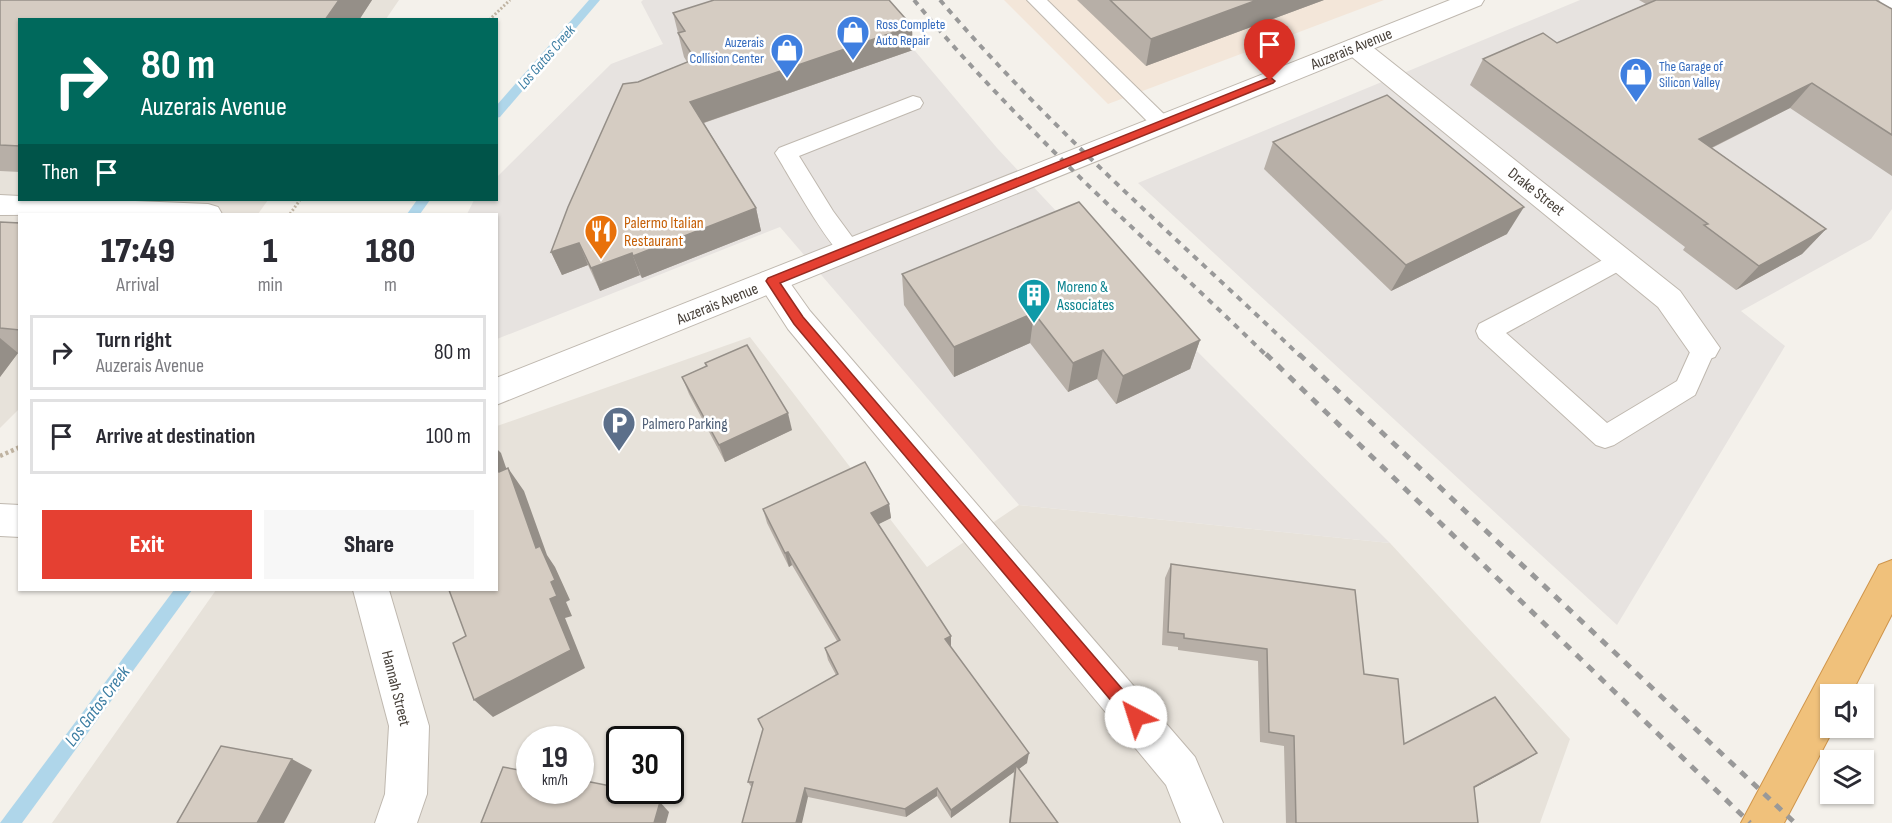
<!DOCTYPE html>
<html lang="en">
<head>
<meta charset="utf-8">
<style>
  body { margin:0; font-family:"Sofia Sans Condensed",sans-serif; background:#f7f7f7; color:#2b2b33; height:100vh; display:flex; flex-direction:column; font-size:22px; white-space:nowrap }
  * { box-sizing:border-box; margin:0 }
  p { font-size:20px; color:#7c7c81 }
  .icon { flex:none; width:33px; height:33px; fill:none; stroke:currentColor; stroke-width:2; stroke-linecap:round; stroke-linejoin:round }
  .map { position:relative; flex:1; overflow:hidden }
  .side { position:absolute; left:18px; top:213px; width:480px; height:378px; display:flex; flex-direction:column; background:#fff; border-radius:0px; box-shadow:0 2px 4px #0004 }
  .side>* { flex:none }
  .guide { position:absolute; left:18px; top:18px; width:480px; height:183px; border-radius:0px; box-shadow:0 2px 4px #0004; background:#00695c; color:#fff; overflow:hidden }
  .buttons { position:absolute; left:1820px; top:684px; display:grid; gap:12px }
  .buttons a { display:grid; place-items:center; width:54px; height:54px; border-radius:0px; background:#fff; box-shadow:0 2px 4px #0004; font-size:30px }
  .speed { position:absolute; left:516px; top:726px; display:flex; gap:12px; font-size:30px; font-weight:700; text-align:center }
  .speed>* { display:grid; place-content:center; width:78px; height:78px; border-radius:50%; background:#fff; box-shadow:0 2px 4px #0004; line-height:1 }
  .speed small { font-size:15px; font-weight:400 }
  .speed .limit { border:3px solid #111; border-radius:9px; background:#fff; color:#111 }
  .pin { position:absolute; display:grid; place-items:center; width:51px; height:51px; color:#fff; margin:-62px -26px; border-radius:50% 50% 50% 0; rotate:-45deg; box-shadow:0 0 6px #0007 }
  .pin .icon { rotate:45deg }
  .me { position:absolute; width:66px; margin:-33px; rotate:320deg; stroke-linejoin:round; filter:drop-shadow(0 0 4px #0008) }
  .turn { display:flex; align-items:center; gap:21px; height:126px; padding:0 24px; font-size:27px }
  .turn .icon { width:78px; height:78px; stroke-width:2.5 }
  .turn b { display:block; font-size:42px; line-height:51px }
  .then { display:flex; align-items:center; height:57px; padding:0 24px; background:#0003; gap:12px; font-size:22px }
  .eta { display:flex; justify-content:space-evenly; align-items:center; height:102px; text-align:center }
  .eta b { font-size:36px; font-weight:800; line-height:42px }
  .action { display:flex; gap:12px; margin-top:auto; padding:12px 24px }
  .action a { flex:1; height:69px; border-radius:0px; background:#e54032; color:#fff; font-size:24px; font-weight:800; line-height:69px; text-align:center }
  .action a+a { background:#f7f7f7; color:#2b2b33 }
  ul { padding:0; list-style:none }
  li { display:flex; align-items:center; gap:18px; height:75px; margin:0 12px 9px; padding:0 12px; border:3px solid #e1e1e2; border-radius:0px }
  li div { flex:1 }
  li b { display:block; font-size:22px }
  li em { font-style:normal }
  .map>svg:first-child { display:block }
  .residential { fill:#e7e2da; fill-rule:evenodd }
  .commercial { fill:#f3e6d9 }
  .industrial { fill:#e7e3e0 }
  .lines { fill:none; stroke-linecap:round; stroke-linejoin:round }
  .stream { fill:#afd6ea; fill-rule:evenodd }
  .service-casing { stroke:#bfb8af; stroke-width:2 }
  .minor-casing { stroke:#bfb8af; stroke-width:2 }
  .tertiary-casing { stroke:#bfb8af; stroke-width:2 }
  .motorway-casing { stroke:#cf954b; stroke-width:2 }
  .path-far1 { stroke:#bfb3a1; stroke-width:3; stroke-dasharray:2 2; stroke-linecap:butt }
  .path { stroke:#bfb3a1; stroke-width:4.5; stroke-dasharray:3 3; stroke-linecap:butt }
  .service { fill:#fff; fill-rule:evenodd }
  .minor { fill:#fff; fill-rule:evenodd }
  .tertiary { fill:#fff; fill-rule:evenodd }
  .motorway { fill:#f0c17b; fill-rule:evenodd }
  .rail-far1 { stroke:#999; stroke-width:4; stroke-dasharray:6 6; stroke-linecap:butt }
  .rail { stroke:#999; stroke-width:5; stroke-dasharray:8 8; stroke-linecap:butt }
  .wall { fill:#b7afa7 }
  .shaded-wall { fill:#958f88 }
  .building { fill:#d5ccc2; stroke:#958f88; stroke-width:1.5 }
  .route { fill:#e54032; stroke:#952a20; stroke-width:1.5 }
  .labels { text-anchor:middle; stroke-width:5; stroke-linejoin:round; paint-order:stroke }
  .far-shop-label { font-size:14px; fill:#366cbe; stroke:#fff; text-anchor:start }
  .far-water-label { font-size:15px; font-style:italic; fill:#3b7da2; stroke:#fff }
  .street-label { font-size:16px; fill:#48413a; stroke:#fff }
  .food-label { font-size:16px; fill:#c56008; stroke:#fff; text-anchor:start }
  .culture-label { font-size:16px; fill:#0d838f; stroke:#fff; text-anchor:start }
  .service-label { font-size:16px; fill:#4e5e75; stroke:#fff; text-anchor:start }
  .water-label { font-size:18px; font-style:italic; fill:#3b7da2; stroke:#fff }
</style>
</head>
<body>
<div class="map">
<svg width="1892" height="823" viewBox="0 0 1892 823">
  <rect width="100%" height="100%" fill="#f4f1eb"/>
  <g class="residential">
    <path d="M 0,0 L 399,0 L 386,19 L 20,20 L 20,200 L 268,200 L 258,214 L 20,214 L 19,409 L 0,428 Z"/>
    <path d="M 750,337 L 927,567 L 1019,505 L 1390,543 L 1570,739 L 1540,823 L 52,823 L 216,590 L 496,590 L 497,426 ZM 530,740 L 580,740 L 580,790 L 530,790 ZM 620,740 L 670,740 L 670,790 L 620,790 Z"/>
  </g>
  <path class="commercial" d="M 1004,0 L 1384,0 L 1108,104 Z"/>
  <g class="industrial">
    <path d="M 643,0 L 872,0 L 997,148 L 1057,212 L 1390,543 L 1019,505 L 780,227 L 497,339 L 496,214 L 467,214 L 474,200 L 496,200 L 497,177 L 611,64 L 663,44 L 641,2 Z"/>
    <path d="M 1580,0 L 1892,0 L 1892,209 L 1871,239 L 1741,311 L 1785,346 L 1617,625 L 1138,183 Z"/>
  </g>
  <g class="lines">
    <g class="stream">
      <path d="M 589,0 L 600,0 L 500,117 L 496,118 L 496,106 Z"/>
      <path d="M 417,200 L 430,200 L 420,214 L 407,214 Z"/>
      <path d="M 174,590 L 192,590 L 22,823 L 0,823 Z"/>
    </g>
    <defs>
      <g id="service">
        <path d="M 1027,0 L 1047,0 L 1169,119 L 1172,124 L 1169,129 L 1162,131 L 1155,129 Z"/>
        <path d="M 913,96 L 920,98 L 923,103 L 920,108 L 799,156 L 833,211 L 861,249 L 858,255 C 853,257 849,258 844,256 C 829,248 787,172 775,153 L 779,148 Z"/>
        <path d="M 1622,250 L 1630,253 L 1633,259 L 1630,265 L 1506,333 L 1607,423 L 1677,381 L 1695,341 L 1704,338 L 1713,341 L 1716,348 L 1695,395 L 1614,445 L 1605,448 L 1596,445 L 1479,338 L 1476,331 L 1479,324 Z"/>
      </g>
      <g id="minor">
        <path d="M 1879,0 L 1892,0 L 1892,8 L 1883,6 Z"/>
        <path d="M 1356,39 L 1365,41 L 1680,291 L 1720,348 L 1715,357 L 1704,361 L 1693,357 L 1658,307 L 1347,53 L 1343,47 L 1347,41 Z"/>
        <path d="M 0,195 L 20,196 L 20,200 L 111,200 L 208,204 L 218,207 L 222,214 L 0,215 Z"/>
        <path d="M 772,270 L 783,273 L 810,311 L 1195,757 L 1223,823 L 1181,823 L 1166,785 L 788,329 L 757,281 L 761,273 Z"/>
        <path d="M 353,590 L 389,590 L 429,726 L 427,794 L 417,823 L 375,823 L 385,794 L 389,726 Z"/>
      </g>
      <g id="tertiary">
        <path d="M 1450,0 L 1484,0 L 1481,5 L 496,405 L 496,378 Z"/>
        <path d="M 0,504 L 20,505 L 20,537 L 0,536 Z"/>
      </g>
      <path id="motorway" d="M 1892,560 L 1892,614 L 1851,694 L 1830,694 L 1830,728 L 1834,728 L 1784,823 L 1741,823 L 1879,565 Z"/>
    </defs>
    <use href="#service" class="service-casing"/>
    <use href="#minor" class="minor-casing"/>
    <use href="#tertiary" class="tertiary-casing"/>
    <use href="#motorway" class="motorway-casing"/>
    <g class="path-far1">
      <path d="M 489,20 L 510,0"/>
      <path d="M 290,214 L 300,200"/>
    </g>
    <path class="path" d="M 0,456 L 20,447"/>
    <use href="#service" class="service"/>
    <use href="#minor" class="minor"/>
    <use href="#tertiary" class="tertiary"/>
    <use href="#motorway" class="motorway"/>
    <g class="rail-far1">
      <path d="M 914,0 C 1021,130 1147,239 1267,356"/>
      <path d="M 940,0 C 1050,129 1178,239 1300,356"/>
    </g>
    <g class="rail">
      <path d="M 1266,354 L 1750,823"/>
      <path d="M 1299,354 L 1795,823"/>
    </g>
  </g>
  <g class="wall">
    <path d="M 0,0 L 372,0 L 359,20 L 20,20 L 20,172 L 0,171 Z"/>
    <path d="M 1077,0 L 1324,0 L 1146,66 Z"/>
    <path d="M 1639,0 L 1876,0 L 1892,9 L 1892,176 L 1790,108 L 1712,148 L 1826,229 L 1802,254 L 1736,290 L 1683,250 L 1685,247 L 1470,85 L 1483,59 L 1557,43 L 1646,4 Z"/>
    <path d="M 673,13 L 913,50 L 704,123 L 756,208 L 761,231 L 642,278 L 640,275 L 600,291 L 588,265 L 562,275 L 551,252 L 638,82 L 687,62 L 684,57 Z"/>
    <path d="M 1273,142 L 1507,234 L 1391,291 L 1264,169 Z"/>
    <path d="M 0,222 L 20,223 L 20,353 L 18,353 L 0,377 Z"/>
    <path d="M 902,274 L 1200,340 L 1190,369 L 1116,404 L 1097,379 L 1068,392 L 1030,343 L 954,377 L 904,305 Z"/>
    <path d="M 705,363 L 792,430 L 725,462 L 689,394 L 682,377 L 706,366 Z"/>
    <path d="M 889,504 L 891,518 L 878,524 L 951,647 L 1027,763 L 1018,769 L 1058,823 L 1009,823 L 1014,772 L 951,818 L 937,796 L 906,817 L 808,797 L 752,788 L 748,782 L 836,675 L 828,660 L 825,648 L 837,641 L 792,565 L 789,567 L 767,523 L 763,509 Z"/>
    <path d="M 1171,564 L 1364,674 L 1404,744 L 1537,753 L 1474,788 L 1478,823 L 1286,823 L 1284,746 L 1260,742 L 1258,661 L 1178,650 L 1178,647 L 1162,645 L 1165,578 Z"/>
  </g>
  <g class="shaded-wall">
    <path d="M 339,0 L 372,0 L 359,20 L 325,20 Z"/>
    <path d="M 1257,0 L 1324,0 L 1146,66 L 1151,39 Z"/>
    <path d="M 912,26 L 913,50 L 697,125 L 690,102 Z"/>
    <path d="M 1812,83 L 1790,108 L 1679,164 L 1699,139 Z"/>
    <path d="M 1524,207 L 1507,234 L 1391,291 L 1406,265 Z"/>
    <path d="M 756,208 L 761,231 L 642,278 L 633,256 Z"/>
    <path d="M 1826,229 L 1802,254 L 1736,290 L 1759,266 Z"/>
    <path d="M 579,243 L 588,265 L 562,275 L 551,252 Z"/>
    <path d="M 632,253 L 640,275 L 600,291 L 591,268 Z"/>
    <path d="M 1034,313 L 1030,343 L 954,377 L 954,347 Z"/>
    <path d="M 0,338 L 18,353 L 0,377 Z"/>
    <path d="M 1200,340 L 1190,369 L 1116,404 L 1123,376 Z"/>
    <path d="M 1103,350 L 1097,379 L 1068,392 L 1073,363 Z"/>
    <path d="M 788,413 L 792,430 L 725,462 L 719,445 Z"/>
    <path d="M 496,448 L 501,453 L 515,494 L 499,472 L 496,464 Z"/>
    <path d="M 508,468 L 524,491 L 547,555 L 555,567 L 570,600 L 566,602 L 572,616 L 565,618 L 585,668 L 493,717 L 474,700 L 550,599 L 536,548 Z"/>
    <path d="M 889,504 L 891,518 L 873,527 L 871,513 Z"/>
    <path d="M 788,552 L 792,565 L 789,567 L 785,553 Z"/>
    <path d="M 951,636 L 951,648 L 945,639 Z"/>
    <path d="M 1029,753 L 1027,763 L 1015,772 L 1016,765 L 1014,772 L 951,818 L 951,810 Z"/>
    <path d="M 1537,753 L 1521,763 L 1459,796 L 1474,787 Z"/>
    <path d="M 292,759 L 312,770 L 284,823 L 257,823 Z"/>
    <path d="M 616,787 L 626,796 L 624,805 L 614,795 Z"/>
    <path d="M 805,788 L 808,797 L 802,823 L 796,823 Z"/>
    <path d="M 937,788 L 937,796 L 906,817 L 905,809 Z"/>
    <path d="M 660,802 L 669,812 L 666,823 L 654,823 Z"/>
  </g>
  <g class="building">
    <path d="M 0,0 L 339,0 L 325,20 L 20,20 L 20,146 L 0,145 Z"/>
    <path d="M 714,0 L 889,0 L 912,26 L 690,102 L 756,208 L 633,256 L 632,253 L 591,268 L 579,243 L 551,252 L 568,207 L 623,84 L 638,82 L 695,59 L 678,33 L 685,31 L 673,13 Z"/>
    <path d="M 1110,0 L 1257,0 L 1151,39 Z"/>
    <path d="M 1656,0 L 1876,0 L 1892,9 L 1892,135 L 1812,83 L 1699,139 L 1826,229 L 1759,266 L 1704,225 L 1708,224 L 1483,59 L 1543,33 L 1557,43 Z"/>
    <path d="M 1387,95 L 1524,207 L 1406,265 L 1273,142 Z"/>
    <path d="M 1079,202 L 1200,340 L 1123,376 L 1103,350 L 1073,363 L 1034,313 L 954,347 L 902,274 Z"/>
    <path d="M 0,222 L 20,223 L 20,330 L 0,328 Z"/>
    <path d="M 747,345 L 788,413 L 719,445 L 682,377 L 707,366 L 705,363 Z"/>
    <path d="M 865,462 L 889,504 L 871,513 L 951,636 L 945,639 L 1029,753 L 951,810 L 937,788 L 905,809 L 805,788 L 796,823 L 742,823 L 753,782 L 748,782 L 763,729 L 758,719 L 838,674 L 825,648 L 840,640 L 788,552 L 785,553 L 763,509 Z"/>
    <path d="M 496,464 L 499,472 L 508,468 L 536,548 L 540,546 L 555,580 L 551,582 L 557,596 L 550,599 L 571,650 L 474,700 L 453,643 L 466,636 L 449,590 L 496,590 Z"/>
    <path d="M 1171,564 L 1355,590 L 1364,674 L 1398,679 L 1404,744 L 1495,697 L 1537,753 L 1474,787 L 1478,823 L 1296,823 L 1294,736 L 1269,732 L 1267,649 L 1184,638 L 1184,634 L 1168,632 Z"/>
    <path d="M 221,746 L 292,759 L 257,823 L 177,823 Z"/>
    <path d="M 1016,765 L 1058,823 L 1010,823 Z"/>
    <path d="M 503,767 L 530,772 L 530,790 L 580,790 L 580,780 L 616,787 L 614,795 L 660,802 L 654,823 L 481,823 Z"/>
  </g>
  <path class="route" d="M 1270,77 L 1275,81 L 1273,83 L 780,283 L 803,317 L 1141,711 L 1144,717 L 1141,723 L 1136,725 L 1130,723 L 794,324 L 766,281 L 768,278 Z"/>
  <defs>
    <symbol id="shop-pin" viewBox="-11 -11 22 30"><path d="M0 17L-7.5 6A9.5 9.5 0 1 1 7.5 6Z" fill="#3f7fe0" stroke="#fff"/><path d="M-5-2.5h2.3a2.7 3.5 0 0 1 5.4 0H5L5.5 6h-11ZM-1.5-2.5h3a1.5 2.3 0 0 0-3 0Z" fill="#fff"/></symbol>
    <symbol id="restaurant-pin" viewBox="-11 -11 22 30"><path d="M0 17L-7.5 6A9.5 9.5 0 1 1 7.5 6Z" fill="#e8710a" stroke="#fff"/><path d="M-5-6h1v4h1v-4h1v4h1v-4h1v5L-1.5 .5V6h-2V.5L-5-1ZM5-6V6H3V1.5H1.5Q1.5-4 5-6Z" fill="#fff"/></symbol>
    <symbol id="building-pin" viewBox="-11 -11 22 30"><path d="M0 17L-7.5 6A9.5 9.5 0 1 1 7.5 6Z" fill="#0f9aa8" stroke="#fff"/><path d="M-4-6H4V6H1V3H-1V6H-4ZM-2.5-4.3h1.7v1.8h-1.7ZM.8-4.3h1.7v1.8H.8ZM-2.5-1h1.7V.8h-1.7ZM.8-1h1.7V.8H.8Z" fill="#fff"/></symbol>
    <symbol id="parking-pin" viewBox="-11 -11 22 30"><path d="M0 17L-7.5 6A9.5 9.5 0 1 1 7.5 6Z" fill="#5c6f8a" stroke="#fff"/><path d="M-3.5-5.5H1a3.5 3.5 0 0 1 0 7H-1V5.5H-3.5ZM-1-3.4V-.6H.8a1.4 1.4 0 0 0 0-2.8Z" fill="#fff"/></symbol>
  </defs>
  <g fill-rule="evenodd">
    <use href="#shop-pin" x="834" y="13" width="38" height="52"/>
    <use href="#shop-pin" x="768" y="31" width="38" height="52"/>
    <use href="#shop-pin" x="1617" y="55" width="38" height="52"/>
    <use href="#restaurant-pin" x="582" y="212" width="38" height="52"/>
    <use href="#building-pin" x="1015" y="276" width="38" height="52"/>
    <use href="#parking-pin" x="600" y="404" width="38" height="52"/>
  </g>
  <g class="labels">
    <g class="far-shop-label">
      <text x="876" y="29">Ross Complete<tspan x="876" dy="16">Auto Repair</tspan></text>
      <text x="764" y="47" text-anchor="end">Auzerais<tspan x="764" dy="16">Collision Center</tspan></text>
      <text x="1659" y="71">The Garage of<tspan x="1659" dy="16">Silicon Valley</tspan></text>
    </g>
    <g class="far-water-label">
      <text transform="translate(546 57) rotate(-49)" y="5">Los Gatos Creek</text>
    </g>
    <g class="street-label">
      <text transform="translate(1351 48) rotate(-22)" y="6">Auzerais Avenue</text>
      <text transform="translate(1537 191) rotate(38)" y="6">Drake Street</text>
      <text transform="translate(717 303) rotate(-22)" y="6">Auzerais Avenue</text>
      <text transform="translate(397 688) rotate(76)" y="6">Hannah Street</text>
    </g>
    <g class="food-label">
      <text x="624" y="228">Palermo Italian<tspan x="624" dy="18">Restaurant</tspan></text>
    </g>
    <g class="culture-label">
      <text x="1057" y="292">Moreno &amp;<tspan x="1057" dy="18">Associates</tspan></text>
    </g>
    <g class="service-label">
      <text x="642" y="429">Palmero Parking</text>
    </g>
    <g class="water-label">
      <text transform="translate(97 706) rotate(-53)" y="6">Los Gatos Creek</text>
    </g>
  </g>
</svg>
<div class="buttons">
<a><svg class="icon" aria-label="sound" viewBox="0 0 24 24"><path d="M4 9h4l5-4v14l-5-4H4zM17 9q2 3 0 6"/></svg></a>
<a><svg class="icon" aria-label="layers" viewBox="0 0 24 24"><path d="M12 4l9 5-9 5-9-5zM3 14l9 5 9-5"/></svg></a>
</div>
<div class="speed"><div>19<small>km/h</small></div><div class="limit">30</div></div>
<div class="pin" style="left:1270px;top:81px;background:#d93025"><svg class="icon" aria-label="arrive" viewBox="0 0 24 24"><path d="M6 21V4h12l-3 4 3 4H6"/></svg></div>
<svg class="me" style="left:1136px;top:717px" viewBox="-20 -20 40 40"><circle r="19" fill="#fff"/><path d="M0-13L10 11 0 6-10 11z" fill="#e54032"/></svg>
<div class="guide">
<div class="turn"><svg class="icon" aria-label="right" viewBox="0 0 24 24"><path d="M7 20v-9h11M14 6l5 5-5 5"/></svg><div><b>80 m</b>Auzerais Avenue</div></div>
<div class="then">Then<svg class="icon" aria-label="arrive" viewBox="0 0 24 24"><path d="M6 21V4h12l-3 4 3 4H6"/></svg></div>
</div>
<section class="side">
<div class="eta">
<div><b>17:49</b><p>Arrival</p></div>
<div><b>1</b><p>min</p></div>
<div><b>180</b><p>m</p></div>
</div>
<ul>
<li><svg class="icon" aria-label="right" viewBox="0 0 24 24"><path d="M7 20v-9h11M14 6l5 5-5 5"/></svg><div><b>Turn right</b><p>Auzerais Avenue</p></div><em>80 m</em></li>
<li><svg class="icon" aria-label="arrive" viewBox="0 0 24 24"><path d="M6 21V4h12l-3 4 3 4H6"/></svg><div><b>Arrive at destination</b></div><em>100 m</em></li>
</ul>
<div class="action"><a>Exit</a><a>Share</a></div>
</section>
</div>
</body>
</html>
